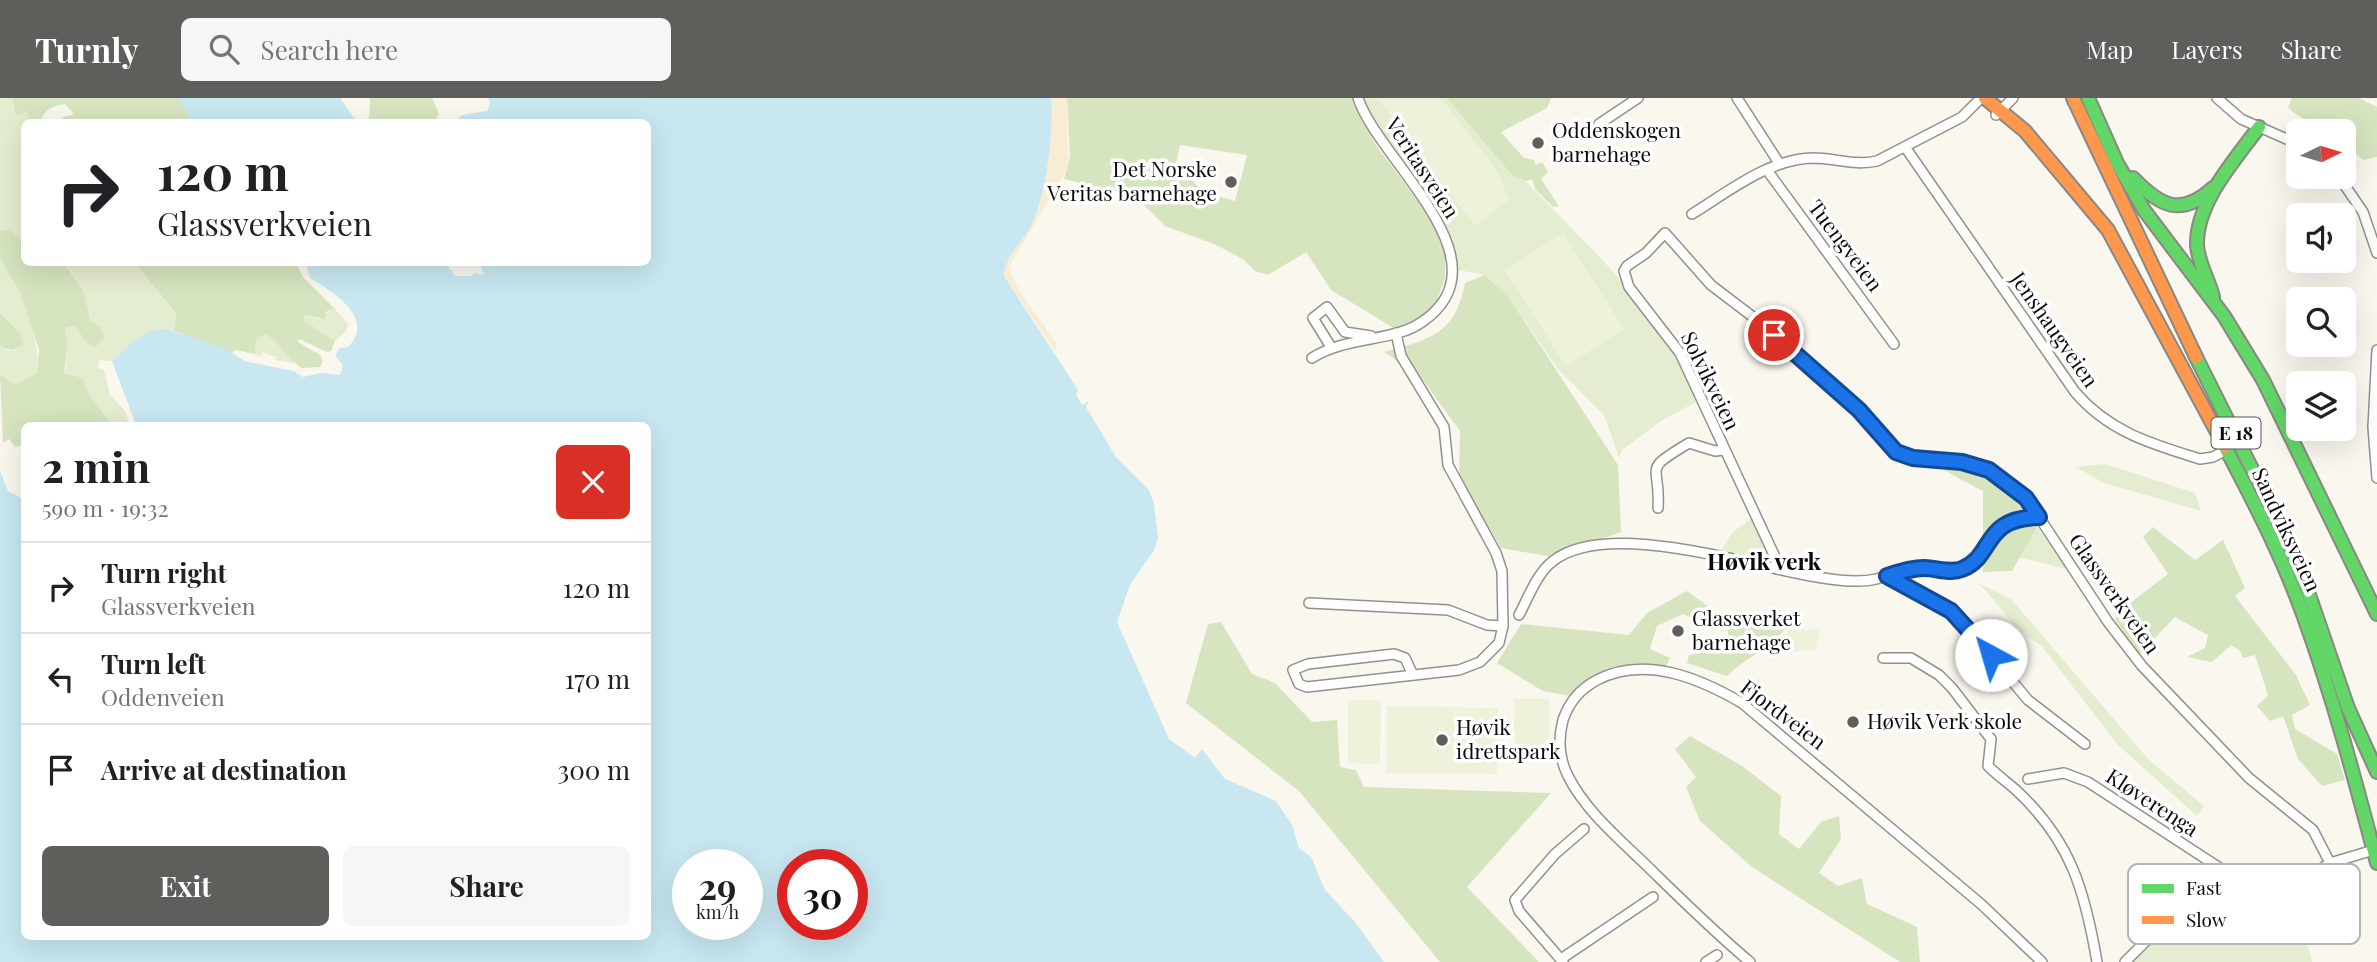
<!DOCTYPE html>
<html lang="en">
<head>
<meta charset="utf-8">
<style>
  body { margin:0; font-family:"Playfair Display",serif; background:#f6f6f6; color:#202124; height:100vh; display:flex; flex-direction:column; font-size:26px; white-space:nowrap }
  * { box-sizing:border-box; margin:0 }
  p { font-size:23px; color:#757577 }
  .icon { flex:none; width:38px; height:38px; fill:none; stroke:currentColor; stroke-width:2; stroke-linecap:round; stroke-linejoin:round }
  .map { position:relative; flex:1; overflow:hidden }
  .details { position:absolute; left:21px; top:324px; width:630px; height:518px; display:flex; flex-direction:column; background:#fff; border-radius:10px; box-shadow:0 7px 28px #0002 }
  .details>* { flex:none }
  .banner { position:absolute; left:21px; top:21px; width:630px; height:147px; border-radius:10px; box-shadow:0 7px 28px #0002; background:#fff; color:#202124; overflow:hidden }
  .needle { width:46px; rotate:85deg }
  .fabs { position:absolute; left:2286px; top:21px; display:grid; gap:14px }
  .fabs a { display:grid; place-items:center; width:70px; height:70px; border-radius:10px; background:#fff; box-shadow:0 7px 28px #0002; font-size:35px }
  .speed { position:absolute; left:672px; top:751px; display:flex; gap:14px; font-size:35px; font-weight:700; text-align:center }
  .speed>* { display:grid; place-content:center; width:91px; height:91px; border-radius:50%; background:#fff; box-shadow:0 7px 28px #0002; line-height:1 }
  .speed small { font-size:18px; font-weight:400 }
  .speed .limit { border:10px solid #d22; background:#fff; color:#111 }
  .pin { position:absolute; display:grid; place-items:center; width:60px; height:60px; color:#fff; margin:-30px; border:4px solid #fff; border-radius:50%; box-shadow:0 2px 7px #0007 }
  .me { position:absolute; width:77px; margin:-38px; rotate:321deg; stroke-linejoin:round; filter:drop-shadow(0 0 5px #0008) }
  .turn { display:flex; align-items:center; gap:24px; height:147px; padding:0 21px; font-size:32px }
  .turn .icon { width:91px; height:91px; stroke-width:2.5 }
  .turn b { display:block; font-size:49px; line-height:60px }
  .round { display:grid; place-items:center; flex:none; width:74px; height:74px; border-radius:10px; background:#f6f6f6 }
  .headline { display:flex; align-items:center; justify-content:space-between; height:119px; padding:0 21px }
  h1 { font-size:42px; font-weight:700; line-height:52px }
  .button { display:flex; gap:14px; margin-top:auto; padding:14px 21px }
  .button a { flex:1; height:80px; border-radius:10px; background:#5f5e5b; color:#fff; font-size:28px; font-weight:700; line-height:80px; text-align:center }
  .button a+a { background:#f6f6f6; color:#202124 }
  ul { padding:0; list-style:none }
  li { display:flex; align-items:center; gap:21px; height:91px; padding:0 21px; border-top:2px solid #e0e0e0 }
  li div { flex:1 }
  li b { display:block; font-size:26px }
  li em { font-style:normal }
  header { display:flex; align-items:center; gap:42px; box-sizing:border-box; height:98px; padding:0 35px; background:#5f5e5b; color:#fff }
  header strong { font-size:33px }
  nav { display:flex; gap:38px; margin-inline-start:auto; font-size:24px }
  .search { width:490px; height:63px; background:#f6f6f6; display:flex; align-items:center; gap:18px; box-sizing:border-box; padding:0 24px; border-radius:10px; color:#757577; font-size:26px }
  .map>svg:first-child { display:block }
  .green { fill:#e5edd0 }
  .forest { fill:#d6e4bf; fill-rule:evenodd }
  .sand { fill:#f8ecd2 }
  .pitch { fill:#eef2da }
  .water { fill:#c8e7f1; fill-rule:evenodd }
  .lines { fill:none; stroke-linecap:round; stroke-linejoin:round }
  .street-casing { stroke:#93918e; stroke-width:12 }
  .fast-casing { stroke:#898884; stroke-width:16 }
  .slow-casing { stroke:#898884; stroke-width:16 }
  .street { stroke:#fefefd; stroke-width:9 }
  .fast { stroke:#63d668; stroke-width:12 }
  .slow { stroke:#ff974d; stroke-width:12 }
  .route-casing { stroke:#114b97; stroke-width:18 }
  .route { stroke:#1a73e8; stroke-width:12 }
  .poi-dot { fill:#5f5e5b; stroke:#fff; stroke-width:2.5 }
  .labels { text-anchor:middle; stroke-width:7; stroke-linejoin:round; paint-order:stroke }
  .shield { fill:#fff; stroke:#545454; stroke-width:2 }
  .shield-label { font-size:19px; font-weight:bold; fill:#0b0b0b }
  .poi-label { font-size:21px; fill:#0b0b0b; stroke:#fff; text-anchor:start }
  .street-label { font-size:21px; fill:#0b0b0b; stroke:#fff }
  .neighbourhood-label { font-size:23px; font-weight:bold; fill:#0b0b0b; stroke:#fff }
  .key { fill:#fff; stroke:#b6b6b6; stroke-width:2 }
  .key-label { font-size:19px; fill:#0b0b0b }
</style>
</head>
<body>
<header>
<strong>Turnly</strong>
<div class="search"><svg class="icon" aria-label="search" viewBox="0 0 24 24"><circle cx="10" cy="10" r="6"/><path d="M15 15l6 6"/></svg>Search here</div>
<nav><a>Map</a><a>Layers</a><a>Share</a></nav>
</header>
<div class="map">
<svg width="2377" height="864" viewBox="0 0 2377 864">
  <rect width="100%" height="100%" fill="#faf7ef"/>
  <g class="green">
    <path d="M 0,0 L 13,0 L 31,17 L 30,24 L 24,24 L 24,145 L 9,131 L 0,133 Z"/>
    <path d="M 1362,0 L 1453,0 C 1472,22 1489,45 1509,66 C 1564,126 1679,225 1696,304 L 1661,323 L 1622,352 L 1619,359 L 1604,317 L 1557,270 L 1508,198 L 1485,177 L 1458,172 C 1452,109 1391,56 1362,0 Z"/>
    <path d="M 0,161 C 24,190 39,237 38,275 L 14,287 L 0,276 L 0,247 L 8,253 L 16,252 L 20,235 L 0,215 Z"/>
    <path d="M 65,165 L 135,165 L 176,217 L 174,233 C 150,227 128,248 112,263 L 99,262 L 98,270 L 104,272 L 110,297 L 126,314 L 129,327 L 112,327 L 90,298 L 83,280 L 65,275 L 68,245 L 65,230 L 74,228 L 88,246 L 100,229 L 90,222 L 84,194 Z"/>
    <path d="M 334,210 L 348,226 L 346,233 L 335,243 L 303,222 L 306,217 L 319,221 Z"/>
    <path d="M 266,236 L 278,243 L 295,265 L 274,262 L 277,260 L 262,254 L 261,259 L 254,256 L 257,238 Z"/>
    <path d="M 2105,366 L 2195,395 L 2201,413 L 2104,385 L 2076,369 Z"/>
    <path d="M 1752,420 L 1772,466 L 1720,454 L 1733,434 Z"/>
    <path d="M 2036,427 L 2067,471 L 2005,456 Z"/>
    <path d="M 1978,485 L 2011,501 L 2148,661 L 2204,708 L 2197,718 L 2117,646 L 2041,547 C 2014,534 1999,505 1978,485 Z"/>
    <path d="M 2301,789 L 2317,843 L 2308,847 L 2312,864 L 2131,864 L 2177,821 L 2204,808 Z"/>
  </g>
  <g class="forest">
    <path d="M 13,0 L 179,0 L 194,24 L 63,24 L 62,14 L 63,19 L 74,16 L 65,6 C 52,8 44,11 41,24 L 30,24 L 27,13 L 18,17 L 15,14 Z"/>
    <path d="M 370,0 L 432,0 L 439,16 L 434,24 L 369,24 Z"/>
    <path d="M 1067,0 L 1351,0 L 1375,46 L 1433,123 L 1445,151 L 1445,180 L 1434,210 L 1417,227 L 1397,232 L 1331,192 L 1306,154 L 1268,177 L 1255,173 L 1243,161 L 1214,146 L 1165,128 L 1135,98 L 1064,81 L 1070,58 ZM 1180,47 L 1247,57 L 1235,103 L 1203,94 L 1176,65 Z"/>
    <path d="M 1447,0 L 1551,0 L 1547,10 L 1501,34 L 1524,60 L 1534,62 L 1536,67 L 1542,64 L 1548,74 L 1541,81 L 1559,108 L 1553,109 L 1535,91 L 1532,81 L 1527,83 L 1513,78 Z"/>
    <path d="M 2292,0 L 2359,0 L 2377,9 L 2377,59 L 2363,62 L 2343,45 L 2343,33 C 2338,33 2331,34 2326,33 C 2319,30 2290,14 2288,9 Z"/>
    <path d="M 9,131 L 24,145 L 24,164 L 64,165 L 84,194 L 90,222 L 100,229 L 105,240 L 95,249 L 88,246 L 74,228 L 65,230 L 68,245 L 64,275 L 83,280 L 90,298 L 112,327 L 24,327 L 24,347 L 15,349 L 9,341 L 3,345 L 0,276 L 14,287 L 37,275 L 39,251 L 20,194 L 0,160 L 0,133 Z"/>
    <path d="M 135,165 L 296,165 L 303,179 L 334,210 L 326,214 L 325,221 L 306,217 L 303,222 L 335,243 L 331,253 L 327,254 L 299,241 L 298,244 L 320,257 L 323,263 L 320,269 C 315,269 308,270 303,270 C 295,269 277,242 266,236 L 257,239 L 254,256 L 236,252 L 232,255 L 174,233 L 176,216 Z"/>
    <path d="M 1485,177 L 1508,198 L 1618,367 L 1621,434 L 1552,459 L 1501,450 L 1459,378 L 1460,333 L 1419,277 L 1384,254 C 1430,241 1455,237 1465,185 Z"/>
    <path d="M 0,215 L 20,235 L 23,247 C 14,253 9,254 0,247 Z"/>
    <path d="M 1934,367 C 1985,373 2008,384 2039,425 L 2012,473 L 1983,474 L 1983,393 Z"/>
    <path d="M 2153,429 L 2195,462 L 2223,442 L 2245,490 L 2235,498 L 2296,577 L 2310,607 L 2292,617 L 2295,631 L 2337,656 L 2345,682 L 2322,688 L 2298,661 L 2283,618 L 2270,623 L 2257,608 L 2268,597 L 2255,557 L 2243,560 L 2240,553 L 2231,547 L 2212,564 L 2187,559 L 2205,550 L 2208,537 L 2175,519 L 2139,556 L 2115,521 L 2134,502 L 2168,476 L 2143,439 Z"/>
    <path d="M 1687,493 L 1713,512 L 1703,526 L 1683,516 L 1657,528 L 1650,551 L 1670,560 L 1664,572 C 1623,572 1601,565 1571,598 L 1543,593 L 1497,565 L 1521,526 L 1629,537 L 1647,515 Z"/>
    <path d="M 1776,509 L 1791,523 C 1775,550 1748,557 1727,578 L 1687,565 L 1689,557 L 1730,550 L 1727,527 C 1747,525 1760,522 1776,509 Z"/>
    <path d="M 1221,524 L 1252,576 L 1275,585 L 1312,624 L 1337,622 L 1340,669 L 1356,672 L 1364,689 L 1551,695 L 1467,789 L 1539,864 L 1440,864 L 1299,693 L 1186,605 L 1208,526 Z"/>
    <path d="M 1690,638 L 1742,668 L 1781,698 L 1779,736 L 1799,751 L 1821,724 L 1839,718 L 1841,741 L 1819,775 L 1838,788 L 1862,780 L 1867,806 L 1917,829 L 1920,864 L 1900,864 L 1752,769 L 1700,723 L 1686,689 L 1696,679 L 1675,651 Z"/>
  </g>
  <path class="sand" d="M 1051,0 L 1067,0 L 1068,70 L 1010,167 C 1011,190 1045,225 1057,247 L 1055,253 L 1004,178 C 1005,156 1026,142 1034,122 C 1048,83 1053,41 1051,0 Z"/>
  <g class="pitch">
    <path d="M 1377,0 L 1441,0 L 1498,74 L 1509,102 L 1475,128 Z"/>
    <path d="M 1563,135 L 1624,231 L 1566,268 L 1505,172 Z"/>
    <path d="M 1821,530 L 1816,552 L 1785,554 L 1787,533 Z"/>
    <path d="M 1514,601 L 1549,601 L 1550,663 L 1515,663 Z"/>
    <path d="M 1348,602 L 1381,602 L 1380,666 L 1348,665 Z"/>
    <path d="M 1387,608 L 1498,610 L 1497,676 L 1386,675 Z"/>
  </g>
  <g class="water">
    <path d="M 179,0 L 340,0 L 357,24 L 194,24 L 186,15 Z"/>
    <path d="M 488,0 L 1051,0 C 1053,41 1048,83 1034,122 C 1026,142 1005,156 1004,178 L 1078,292 L 1076,297 L 1082,307 L 1089,303 L 1086,309 L 1116,359 L 1149,392 L 1154,406 L 1158,441 L 1154,452 L 1130,487 L 1117,524 L 1169,641 L 1195,660 L 1202,651 L 1225,681 L 1276,703 L 1292,727 L 1299,750 L 1311,759 L 1325,792 L 1355,824 L 1384,864 L 0,864 L 0,373 L 8,393 L 24,401 L 24,838 L 648,838 L 648,327 L 136,327 L 112,263 L 133,243 L 151,233 L 166,231 L 224,250 L 245,263 L 293,273 L 303,279 L 321,275 L 340,277 L 343,267 L 335,258 L 340,250 L 348,249 C 377,221 332,193 310,180 L 306,165 L 446,165 L 455,178 L 472,178 L 474,175 L 484,177 L 480,165 L 648,164 L 648,24 L 455,24 L 462,17 L 487,13 L 490,5 ZM 688,766 L 747,766 L 747,826 L 688,826 ZM 793,766 L 852,766 L 852,826 L 793,826 Z"/>
  </g>
  <g class="lines">
    <defs>
      <g id="street">
        <path d="M 1737,0 L 1779,65"/>
        <path d="M 2217,0 L 2241,21 L 2298,46"/>
        <path d="M 1996,17 L 2013,0"/>
        <path d="M 1599,26 L 1638,0"/>
        <path d="M 1905,49 L 2075,294 C 2109,334 2152,346 2200,361 L 2213,359 L 2226,352"/>
        <path d="M 1767,72 L 1894,246"/>
        <path d="M 2339,79 L 2363,114 L 2377,155"/>
        <path d="M 1692,116 C 1728,94 1768,61 1813,60 C 1835,60 1854,68 1877,63 L 1962,19 L 1981,0"/>
        <path d="M 1396,235 L 1401,258 L 1444,329 L 1448,367 L 1496,455 L 1502,473 L 1503,528 L 1499,545 L 1480,564 L 1459,572 L 1307,589 L 1299,586 L 1293,572 L 1308,566 L 1394,556 L 1405,560 L 1413,577"/>
        <path d="M 1331,249 L 1313,220 L 1327,209 L 1345,234 L 1371,238"/>
        <path d="M 2377,252 L 2373,329 L 2377,380"/>
        <path d="M 1312,260 C 1346,238 1394,244 1422,224 C 1511,163 1378,62 1358,0"/>
        <path d="M 1658,410 C 1661,365 1640,374 1689,345 L 1715,353 L 1724,352"/>
        <path d="M 1777,471 L 1775,459 L 1680,255 L 1629,189 L 1624,173 L 1627,168 L 1646,155 L 1665,135 L 1711,187 L 1757,222 L 1847,301 L 1896,353 L 1913,360 L 1962,364 L 1989,372 L 2026,400 L 2039,419"/>
        <path d="M 1887,478 L 1961,522 L 2028,602 L 2085,646"/>
        <path d="M 1309,505 L 1448,512 L 1487,527 L 1503,528"/>
        <path d="M 1519,517 C 1528,500 1537,475 1553,463 C 1610,419 1758,471 1823,480 C 1841,483 1859,485 1876,481 C 1892,477 1907,470 1923,469 C 1933,469 1944,473 1954,473 C 1988,470 1981,419 2039,419 L 2108,524 L 2142,568 L 2249,680 L 2313,732 L 2330,765"/>
        <path d="M 1883,560 L 1911,560 L 1939,577 L 1952,590 L 1991,641 L 1988,668 C 1997,677 2007,684 2016,692 C 2071,743 2085,793 2097,864"/>
        <path d="M 2028,681 L 2064,675 L 2088,684 L 2226,774 L 2234,782 L 2240,796"/>
        <path d="M 1561,861 L 1653,799"/>
        <path d="M 1563,864 L 1519,813 L 1515,802 L 1555,756 L 1584,731"/>
        <path d="M 1706,864 L 1717,857"/>
        <path d="M 1750,864 C 1713,833 1679,799 1645,766 C 1618,740 1585,712 1568,678 C 1559,660 1558,641 1563,622 C 1569,604 1580,591 1597,582 C 1645,557 1699,580 1742,605 L 1981,806 L 2042,864"/>
        <path d="M 2125,864 L 2157,832 L 2191,809 L 2223,799 L 2294,788 L 2330,765 L 2377,751"/>
      </g>
      <g id="fast">
        <path d="M 2088,0 L 2117,65 L 2144,112 L 2224,218 L 2263,282 L 2377,516"/>
        <path d="M 2133,80 C 2161,109 2181,119 2213,90"/>
        <path d="M 2213,199 C 2209,182 2198,165 2197,147 C 2196,104 2235,62 2259,29"/>
        <path d="M 2196,259 L 2278,423 L 2306,488 L 2348,610 L 2377,674"/>
        <path d="M 2225,349 C 2254,404 2283,460 2304,519 C 2333,599 2355,682 2377,765"/>
      </g>
      <g id="slow">
        <path d="M 1985,0 L 2025,33 L 2108,132 L 2225,349"/>
        <path d="M 2073,0 L 2196,259"/>
      </g>
    </defs>
    <use href="#street" class="street-casing"/>
    <use href="#fast" class="fast-casing"/>
    <use href="#slow" class="slow-casing"/>
    <use href="#street" class="street"/>
    <use href="#fast" class="fast"/>
    <use href="#slow" class="slow"/>
  </g>
  <g class="lines">
    <defs>
      <path id="route" d="M 1774,237 L 1859,312 L 1896,354 L 1913,360 L 1962,364 L 1989,372 L 2026,400 L 2039,419 C 1981,420 1995,458 1962,471 C 1950,476 1937,470 1924,470 C 1912,470 1899,474 1887,478 L 1951,513 L 1991,557"/>
    </defs>
    <use href="#route" class="route-casing"/>
    <use href="#route" class="route"/>
  </g>
  <g class="poi-dot">
    <circle cx="1538" cy="45" r="7"/>
    <circle cx="1231" cy="84" r="7"/>
    <circle cx="1678" cy="533" r="7"/>
    <circle cx="1853" cy="624" r="7"/>
    <circle cx="1442" cy="642" r="7"/>
  </g>
  <g class="labels">
    <rect class="shield" x="2211.5" y="319.5" width="49" height="31" rx="5"/>
    <g class="shield-label">
      <text x="2236" y="342">E 18</text>
    </g>
    <g class="poi-label">
      <text x="1552" y="40">Oddenskogen<tspan x="1552" dy="24">barnehage</tspan></text>
      <text x="1217" y="79" text-anchor="end">Det Norske<tspan x="1217" dy="24">Veritas barnehage</tspan></text>
      <text x="1692" y="528">Glassverket<tspan x="1692" dy="24">barnehage</tspan></text>
      <text x="1867" y="631">Høvik Verk skole</text>
      <text x="1456" y="637">Høvik<tspan x="1456" dy="24">idrettspark</tspan></text>
    </g>
    <g class="street-label">
      <text transform="translate(1422 70) rotate(57)" y="7">Veritasveien</text>
      <text transform="translate(1845 148) rotate(53)" y="7">Tuengveien</text>
      <text transform="translate(2054 232) rotate(55)" y="7">Jenshaugveien</text>
      <text transform="translate(1710 283) rotate(64)" y="7">Solvikveien</text>
      <text transform="translate(2286 432) rotate(65)" y="7">Sandviksveien</text>
      <text transform="translate(2114 496) rotate(55)" y="7">Glassverkveien</text>
      <text transform="translate(1783 617) rotate(37)" y="7">Fjordveien</text>
      <text transform="translate(2152 705) rotate(33)" y="7">Kløverenga</text>
    </g>
    <g class="neighbourhood-label">
      <text x="1764" y="472">Høvik verk</text>
    </g>
  </g>
  <rect x="2128" y="766" width="232" height="80" rx="10" class="key"/>
  <rect x="2142" y="786" width="32" height="9" fill="#63d668"/>
  <rect x="2142" y="818" width="32" height="8" fill="#ff974d"/>
  <g class="key-label">
    <text x="2186" y="797">Fast</text>
    <text x="2186" y="829">Slow</text>
  </g>
</svg>
<div class="fabs">
<a><svg class="needle" viewBox="-14 -14 28 28"><path d="M0-13l5 13h-10z" fill="#e53935"/><path d="M0 13l5-13h-10z" fill="#757577"/></svg></a>
<a><svg class="icon" aria-label="sound" viewBox="0 0 24 24"><path d="M4 9h4l5-4v14l-5-4H4zM17 9q2 3 0 6"/></svg></a>
<a><svg class="icon" aria-label="search" viewBox="0 0 24 24"><circle cx="10" cy="10" r="6"/><path d="M15 15l6 6"/></svg></a>
<a><svg class="icon" aria-label="layers" viewBox="0 0 24 24"><path d="M12 4l9 5-9 5-9-5zM3 14l9 5 9-5"/></svg></a>
</div>
<div class="speed"><div>29<small>km/h</small></div><div class="limit">30</div></div>
<div class="pin" style="left:1774px;top:237px;background:#d93025"><svg class="icon" aria-label="arrive" viewBox="0 0 24 24"><path d="M6 21V4h12l-3 4 3 4H6"/></svg></div>
<svg class="me" style="left:1991px;top:557px" viewBox="-20 -20 40 40"><circle r="19" fill="#fff"/><path d="M0-13L10 11 0 6-10 11z" fill="#1a73e8"/></svg>
<div class="banner">
<div class="turn"><svg class="icon" aria-label="right" viewBox="0 0 24 24"><path d="M7 20v-9h11M14 6l5 5-5 5"/></svg><div><b>120 m</b>Glassverkveien</div></div>
</div>
<section class="details">
<div class="headline"><div><h1>2 min</h1><p>590 m · 19:32</p></div><a class="round" style="background:#d93025;color:#fff"><svg class="icon" aria-label="close" viewBox="0 0 24 24"><path d="M6 6l12 12M18 6L6 18"/></svg></a></div>
<ul>
<li><svg class="icon" aria-label="right" viewBox="0 0 24 24"><path d="M7 20v-9h11M14 6l5 5-5 5"/></svg><div><b>Turn right</b><p>Glassverkveien</p></div><em>120 m</em></li>
<li><svg class="icon" aria-label="left" viewBox="0 0 24 24"><path d="M17 20v-9H6M10 6l-5 5 5 5"/></svg><div><b>Turn left</b><p>Oddenveien</p></div><em>170 m</em></li>
<li><svg class="icon" aria-label="arrive" viewBox="0 0 24 24"><path d="M6 21V4h12l-3 4 3 4H6"/></svg><div><b>Arrive at destination</b></div><em>300 m</em></li>
</ul>
<div class="button"><a>Exit</a><a>Share</a></div>
</section>
</div>
</body>
</html>
